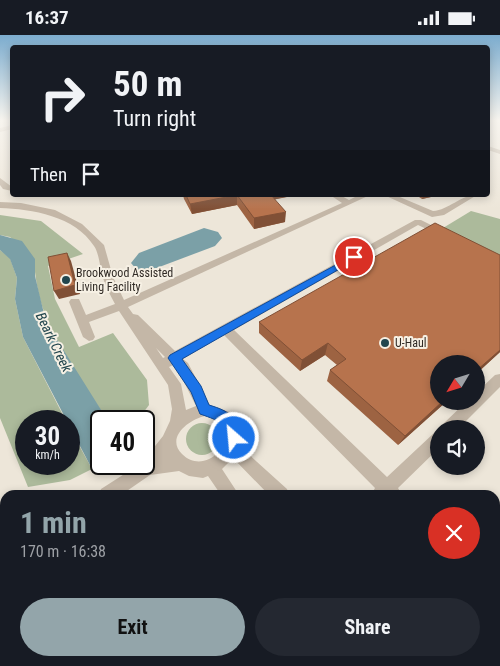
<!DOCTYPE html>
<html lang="en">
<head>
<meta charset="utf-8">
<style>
  body { margin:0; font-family:"Roboto Condensed",sans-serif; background:#242831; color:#f1f3f6; height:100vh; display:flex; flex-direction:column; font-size:19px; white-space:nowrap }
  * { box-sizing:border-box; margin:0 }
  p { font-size:16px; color:#9ea1a6 }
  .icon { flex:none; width:28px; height:28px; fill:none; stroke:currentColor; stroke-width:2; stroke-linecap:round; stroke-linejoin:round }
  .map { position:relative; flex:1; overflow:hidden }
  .details { position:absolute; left:0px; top:455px; width:500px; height:176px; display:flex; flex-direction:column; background:#171b24; border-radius:15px 15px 0 0; box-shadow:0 2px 8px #0003 }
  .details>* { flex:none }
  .hud { position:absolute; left:10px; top:10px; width:480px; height:152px; border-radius:5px; box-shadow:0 2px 8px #0003; background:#171b24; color:#f1f3f6; overflow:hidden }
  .needle { width:32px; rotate:232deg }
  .controls { position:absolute; left:430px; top:320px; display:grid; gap:10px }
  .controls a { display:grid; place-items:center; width:55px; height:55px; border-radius:50%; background:#171b24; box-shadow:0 2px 8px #0003; font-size:25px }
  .speed { position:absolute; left:15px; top:375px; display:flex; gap:10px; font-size:25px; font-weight:700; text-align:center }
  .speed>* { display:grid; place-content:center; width:65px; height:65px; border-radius:50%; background:#171b24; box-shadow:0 2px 8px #0003; line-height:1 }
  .speed small { font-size:12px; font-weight:400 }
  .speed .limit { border:2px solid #111; border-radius:8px; background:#fff; color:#111 }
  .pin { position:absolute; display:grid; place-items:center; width:42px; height:42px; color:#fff; margin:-21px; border:2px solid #fff; border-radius:50%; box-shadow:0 1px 5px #0007 }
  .me { position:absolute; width:55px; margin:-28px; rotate:333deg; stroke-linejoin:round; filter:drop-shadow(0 0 4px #0008) }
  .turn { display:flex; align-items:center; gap:18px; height:105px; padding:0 20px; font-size:22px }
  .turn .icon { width:65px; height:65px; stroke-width:2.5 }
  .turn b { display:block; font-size:35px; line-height:42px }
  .then { display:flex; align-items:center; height:48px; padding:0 20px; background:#0003; gap:10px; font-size:19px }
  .round { display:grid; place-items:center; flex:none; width:52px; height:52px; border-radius:26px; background:#242831 }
  .head { display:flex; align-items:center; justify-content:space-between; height:85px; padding:0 20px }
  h1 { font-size:30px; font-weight:700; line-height:38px; color:#93a5aa }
  .button { display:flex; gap:10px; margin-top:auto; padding:10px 20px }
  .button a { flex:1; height:58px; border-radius:30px; background:#93a5aa; color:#111; font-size:20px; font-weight:700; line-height:58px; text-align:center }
  .button a+a { background:#242831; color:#f1f3f6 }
  .status { display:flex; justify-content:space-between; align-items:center; height:35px; padding:0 25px; background:#171b24; direction:ltr }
  .status svg { height:14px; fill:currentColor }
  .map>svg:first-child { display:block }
  .green { fill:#acba9b }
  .water { fill:#7ba0a7 }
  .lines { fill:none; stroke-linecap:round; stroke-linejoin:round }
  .minor { fill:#c4b7a7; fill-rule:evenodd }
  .wall { fill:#9d6342 }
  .shaded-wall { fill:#805036 }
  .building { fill:#b7734d; stroke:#805036 }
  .route { fill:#1a73e8; stroke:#114b97 }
  .poi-dot { fill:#21454d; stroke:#f6f0e4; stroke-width:2 }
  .labels { text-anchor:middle; stroke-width:4; stroke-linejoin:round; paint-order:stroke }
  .poi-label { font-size:12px; fill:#312b26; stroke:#f6f0e4; text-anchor:start }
  .water-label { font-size:14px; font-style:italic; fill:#21454d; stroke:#f6f0e4 }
</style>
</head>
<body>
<div class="status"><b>16:37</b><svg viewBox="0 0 49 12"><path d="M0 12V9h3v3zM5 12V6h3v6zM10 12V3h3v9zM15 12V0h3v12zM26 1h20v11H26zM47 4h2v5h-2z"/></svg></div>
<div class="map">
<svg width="500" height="631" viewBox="0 0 500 631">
  <rect width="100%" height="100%" fill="#ede6d9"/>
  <g class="green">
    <path d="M 471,176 L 500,184 L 500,221 L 443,193 Z"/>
    <path d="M 0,180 L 41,186 L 83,219 L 48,231 L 55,264 L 79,312 L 113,298 L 147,345 L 149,370 L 137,386 L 108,386 C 73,332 37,292 34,224 L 10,202 L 0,200 Z"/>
    <path d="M 0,215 L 10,223 L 17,243 L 15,264 L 23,302 L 66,386 L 26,386 L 26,429 L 69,429 L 69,392 L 92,434 L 70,445 L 28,452 L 0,383 Z"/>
    <circle cx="202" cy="404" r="16"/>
    <path d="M 99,626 L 187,626 L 189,631 L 101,631 Z"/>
    <path d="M 251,626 L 307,626 L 310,631 L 254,631 Z"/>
  </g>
  <g class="water">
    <path d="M 204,193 L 218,197 L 222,203 L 215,211 L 146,237 L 137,235 L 131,228 L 139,218 Z"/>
    <path d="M 0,200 L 22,206 L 35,224 L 35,241 L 46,287 L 108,386 L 101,386 L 101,429 L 92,434 L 23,302 L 15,264 L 17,243 L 10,224 L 0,215 Z"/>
    <path d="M 187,626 L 251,626 L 254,631 L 189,631 Z"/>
  </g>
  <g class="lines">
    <g class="minor">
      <path d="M 12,90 L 12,94 L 0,97 L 0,93 Z"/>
      <path d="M 488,111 L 500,115 L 500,119 L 488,115 Z"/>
      <path d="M 0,143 L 12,152 L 12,156 L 3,154 L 0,150 Z"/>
      <path d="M 330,160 L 340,160 L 349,165 L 359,160 L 370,160 L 128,272 L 133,279 L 138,280 L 175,316 L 415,185 L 421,185 L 447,198 L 439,200 L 418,190 L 234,295 L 387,442 L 434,398 L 439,396 L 439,413 L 398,453 L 402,460 L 371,460 L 375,453 L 224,300 L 183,324 L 188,328 L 210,370 L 229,377 L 241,392 L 241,407 L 245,416 L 287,454 L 289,460 L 269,460 L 233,423 L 222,434 L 239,460 L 221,460 L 208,441 L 203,443 L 189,441 L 179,436 L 150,440 L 121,460 L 99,460 L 101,454 L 140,429 L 144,429 L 144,425 L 163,401 L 170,386 L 172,374 L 168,350 L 119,276 L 89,287 L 95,302 L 93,305 L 89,306 L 83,302 L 69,267 L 71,264 L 79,264 L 86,280 L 115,269 C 110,260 105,250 102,240 C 100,232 99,218 94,211 C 75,181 32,174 0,173 L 0,167 L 21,168 L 55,175 L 82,189 L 104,210 L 113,242 L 124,265 L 342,168 ZM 156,313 L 165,322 L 163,323 ZM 173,330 L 178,335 L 196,371 L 186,375 L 181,349 L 169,332 ZM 205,381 C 209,383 216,384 220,386 C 241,403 206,443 182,419 C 165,402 190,384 205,381 Z"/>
      <path d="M 384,160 L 395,160 L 433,176 C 449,175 460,160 477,160 L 444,180 L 432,182 Z"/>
      <path d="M 500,339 L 500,352 L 458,394 L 441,394 L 443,389 L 467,366 L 476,366 L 476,358 L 495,340 Z"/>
      <path d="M 5,517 L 5,535 L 0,536 L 0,518 Z"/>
      <path d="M 495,548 L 500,550 L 500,573 L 495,571 Z"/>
      <path d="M 29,626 L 51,626 L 53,631 L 31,631 Z"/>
      <path d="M 343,626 L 366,626 L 368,631 L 345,631 Z"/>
      <path d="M 405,626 L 429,626 L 431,631 L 407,631 Z"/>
    </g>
  </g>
  <g class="wall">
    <path d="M 183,160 L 297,160 L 275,164 L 285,187 L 254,194 L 237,170 L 192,179 L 184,164 Z"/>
    <path d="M 416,160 L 440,160 L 422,164 Z"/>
    <path d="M 500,220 L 500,317 L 476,339 L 439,366 L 447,366 L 398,410 L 327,346 L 330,335 L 337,330 L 325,320 L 300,336 L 259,298 L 259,287 Z"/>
  </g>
  <g class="shaded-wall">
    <path d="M 237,160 L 237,170 L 192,179 L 190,169 Z"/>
    <path d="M 268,160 L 297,160 L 267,166 Z"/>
    <path d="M 424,160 L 440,160 L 422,164 Z"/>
    <path d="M 286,177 L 285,187 L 254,194 L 254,183 Z"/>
    <path d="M 67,218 L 71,226 L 80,259 L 59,264 L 54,256 Z"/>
    <path d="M 328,308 L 325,320 L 300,336 L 302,325 Z"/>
    <path d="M 500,315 L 500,317 L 476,339 L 476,336 Z"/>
    <path d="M 443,366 L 447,366 L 398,410 L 405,401 Z"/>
  </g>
  <g class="building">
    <path d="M 186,160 L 271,160 L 286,177 L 254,183 L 237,160 L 190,169 Z"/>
    <path d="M 435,188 L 500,220 L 500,315 L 476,336 L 476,329 L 439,329 L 439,366 L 443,366 L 405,401 L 330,335 L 346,324 L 328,308 L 302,325 L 259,287 Z"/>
    <path d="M 67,218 L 75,250 L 54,256 L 48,222 Z"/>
  </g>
  <linearGradient id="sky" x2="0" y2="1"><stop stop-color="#7cacce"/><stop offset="0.49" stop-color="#f7f4ee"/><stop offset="1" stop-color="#f7f4ee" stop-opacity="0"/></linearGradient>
  <rect width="500" height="174" fill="url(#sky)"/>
  <path class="route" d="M 354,220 L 358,222 L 357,224 L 182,324 L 201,351 L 209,370 C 232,377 234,381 241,403 L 239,407 L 234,409 L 230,407 C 220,386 223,387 200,379 L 191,357 L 168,323 L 170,320 Z"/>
  <g class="poi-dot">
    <circle cx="66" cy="245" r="5"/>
    <circle cx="385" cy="308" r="5"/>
  </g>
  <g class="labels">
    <g class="poi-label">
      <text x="76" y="242">Brookwood Assisted<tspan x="76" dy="14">Living Facility</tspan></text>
      <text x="395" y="312">U-Haul</text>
    </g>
    <g class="water-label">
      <text transform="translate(54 307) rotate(64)" y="5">Beark Creek</text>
    </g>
  </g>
</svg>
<div class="controls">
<a><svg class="needle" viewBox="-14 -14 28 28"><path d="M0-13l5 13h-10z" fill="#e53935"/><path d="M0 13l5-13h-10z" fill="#9ea1a6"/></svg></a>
<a><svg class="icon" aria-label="sound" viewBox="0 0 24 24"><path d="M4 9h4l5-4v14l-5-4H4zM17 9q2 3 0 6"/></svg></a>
</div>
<div class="speed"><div>30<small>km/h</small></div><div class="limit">40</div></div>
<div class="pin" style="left:354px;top:222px;background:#d93025"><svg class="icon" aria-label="arrive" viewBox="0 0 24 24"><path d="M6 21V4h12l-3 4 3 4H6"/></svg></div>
<svg class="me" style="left:234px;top:403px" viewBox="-20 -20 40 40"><circle r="17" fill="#1a73e8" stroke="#fff" stroke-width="3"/><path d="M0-11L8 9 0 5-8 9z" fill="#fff"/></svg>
<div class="hud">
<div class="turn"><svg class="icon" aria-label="right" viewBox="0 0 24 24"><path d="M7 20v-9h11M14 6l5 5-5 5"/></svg><div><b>50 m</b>Turn right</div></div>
<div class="then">Then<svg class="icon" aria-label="arrive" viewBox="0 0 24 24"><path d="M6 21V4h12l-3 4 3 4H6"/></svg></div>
</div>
<section class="details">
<div class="head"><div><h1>1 min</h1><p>170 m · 16:38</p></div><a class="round" style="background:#d93025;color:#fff"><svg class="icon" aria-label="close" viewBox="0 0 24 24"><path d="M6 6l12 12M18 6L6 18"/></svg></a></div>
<div class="button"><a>Exit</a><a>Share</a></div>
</section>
</div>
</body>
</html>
